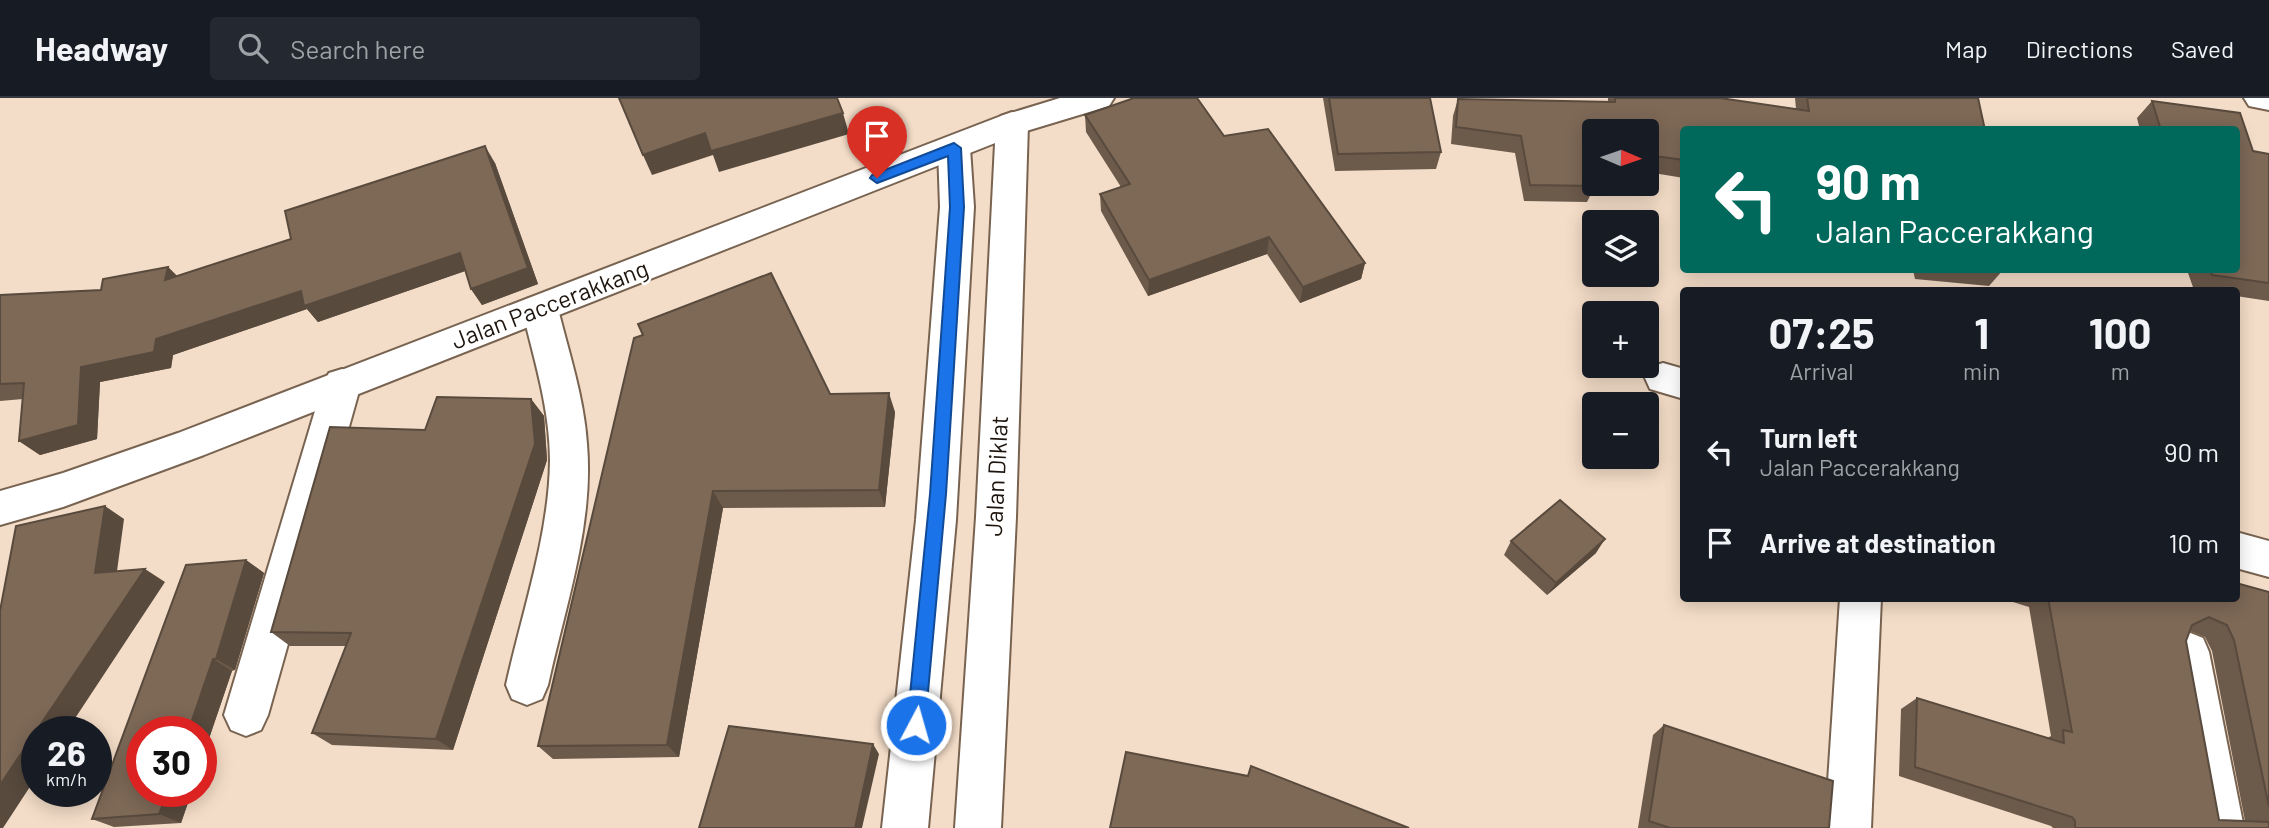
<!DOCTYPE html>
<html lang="en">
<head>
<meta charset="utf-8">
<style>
  body { margin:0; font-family:Barlow,sans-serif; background:#242831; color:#f1f3f6; height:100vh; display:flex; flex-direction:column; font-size:26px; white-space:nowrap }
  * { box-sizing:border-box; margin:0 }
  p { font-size:23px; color:#9ea1a6 }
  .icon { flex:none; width:38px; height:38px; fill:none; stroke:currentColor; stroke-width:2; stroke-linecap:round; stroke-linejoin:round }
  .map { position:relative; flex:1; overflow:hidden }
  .sheet { position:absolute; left:1680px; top:189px; width:560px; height:315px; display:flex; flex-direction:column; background:#171b24; border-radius:7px; box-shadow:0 4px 18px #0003 }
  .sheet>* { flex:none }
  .guide { position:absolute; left:1680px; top:28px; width:560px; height:147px; border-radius:7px; box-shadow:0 4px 18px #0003; background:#00695c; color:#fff; overflow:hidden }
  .needle { width:46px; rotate:92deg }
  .fabs { position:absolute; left:1582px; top:21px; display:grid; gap:14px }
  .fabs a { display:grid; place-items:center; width:77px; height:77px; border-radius:7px; background:#171b24; box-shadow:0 4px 18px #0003; font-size:35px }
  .speed { position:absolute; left:21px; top:618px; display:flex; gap:14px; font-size:35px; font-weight:700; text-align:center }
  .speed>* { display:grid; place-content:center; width:91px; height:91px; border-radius:50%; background:#171b24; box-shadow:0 4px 18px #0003; line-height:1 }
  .speed small { font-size:18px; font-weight:400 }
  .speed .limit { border:10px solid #d22; background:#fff; color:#111 }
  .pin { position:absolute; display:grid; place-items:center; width:60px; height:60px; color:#fff; margin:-72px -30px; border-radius:50% 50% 50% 0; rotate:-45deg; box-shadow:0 0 7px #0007 }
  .pin .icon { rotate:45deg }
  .me { position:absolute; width:77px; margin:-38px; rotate:6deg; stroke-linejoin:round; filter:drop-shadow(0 0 5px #0008) }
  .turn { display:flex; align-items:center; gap:24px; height:147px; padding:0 21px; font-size:32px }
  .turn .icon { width:91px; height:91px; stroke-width:2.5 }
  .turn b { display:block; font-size:49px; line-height:60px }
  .eta { display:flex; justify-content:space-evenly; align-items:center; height:119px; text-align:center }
  .eta b { font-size:42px; font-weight:700; line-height:49px }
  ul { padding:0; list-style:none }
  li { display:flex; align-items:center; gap:21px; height:91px; padding:0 21px }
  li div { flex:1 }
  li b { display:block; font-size:26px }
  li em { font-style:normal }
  header { display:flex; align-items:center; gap:42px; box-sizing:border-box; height:98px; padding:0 35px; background:#171b24; border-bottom:2px solid #363941 }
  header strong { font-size:33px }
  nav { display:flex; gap:38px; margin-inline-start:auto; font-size:24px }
  .search { width:490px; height:63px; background:#242831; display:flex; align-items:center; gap:18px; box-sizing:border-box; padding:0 24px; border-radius:7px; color:#9ea1a6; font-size:26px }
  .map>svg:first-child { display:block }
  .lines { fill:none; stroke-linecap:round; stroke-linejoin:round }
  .minor-casing { stroke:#786351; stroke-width:4 }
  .secondary-casing { stroke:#786351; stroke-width:4 }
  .minor { fill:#fff; fill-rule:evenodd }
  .secondary { fill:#fff; fill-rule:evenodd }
  .wall { fill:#6c5a4b; fill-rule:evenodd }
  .shaded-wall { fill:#584a3d }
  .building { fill:#7e6957; stroke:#584a3d; stroke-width:2 }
  .route { fill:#1a73e8; stroke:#114b97; stroke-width:2 }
  .labels { text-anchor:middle; stroke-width:5; stroke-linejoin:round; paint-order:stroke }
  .street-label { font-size:24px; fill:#1e150e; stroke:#fff }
</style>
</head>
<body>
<header>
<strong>Headway</strong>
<div class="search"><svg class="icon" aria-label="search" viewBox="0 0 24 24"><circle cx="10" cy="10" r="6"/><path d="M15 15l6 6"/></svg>Search here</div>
<nav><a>Map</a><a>Directions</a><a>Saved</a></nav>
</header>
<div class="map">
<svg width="2269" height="730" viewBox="0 0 2269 730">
  <rect width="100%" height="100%" fill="#f4ddc8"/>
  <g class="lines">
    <defs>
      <g id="minor">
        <path d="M 1012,14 L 1023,18 L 1028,26 L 1016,419 L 1001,730 L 955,730 L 976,419 L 996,26 L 1001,18 Z"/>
        <path d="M 954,38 L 966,42 L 970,50 L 974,109 L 956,422 L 928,730 L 882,730 L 916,422 L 940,109 L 938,50 L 942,42 Z"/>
        <path d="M 540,197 L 553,201 L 558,211 C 569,255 584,300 587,346 C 594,427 565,509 548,587 L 542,601 L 527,607 L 512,601 L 506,587 C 522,514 549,438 550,363 C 550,311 534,261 522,211 L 527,201 Z"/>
        <path d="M 1663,265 L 1684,271 L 1684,301 L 1650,291 L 1645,280 L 1650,269 Z"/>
        <path d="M 342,271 L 355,275 L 361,286 L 268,617 L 261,632 L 246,638 L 231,632 L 224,617 L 323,286 L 329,275 Z"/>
        <path d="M 2236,434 L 2269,443 L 2269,479 L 2236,470 Z"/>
        <path d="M 1840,500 L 1881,500 L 1871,730 L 1825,730 Z"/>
        <path d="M 2188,534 L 2203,540 L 2209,554 L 2244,730 L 2198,730 L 2167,554 L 2173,540 Z"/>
      </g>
      <g id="secondary">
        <path d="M 1060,0 L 1114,0 L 1109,8 L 1023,34 L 204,357 L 63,409 L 0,427 L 0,393 L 63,375 L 178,335 L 1001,18 Z"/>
        <path d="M 2244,0 L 2269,0 L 2269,12 L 2249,8 Z"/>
      </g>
    </defs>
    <use href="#minor" class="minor-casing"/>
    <use href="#secondary" class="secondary-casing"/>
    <use href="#minor" class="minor"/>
    <use href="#secondary" class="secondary"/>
  </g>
  <g class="wall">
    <path d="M 1323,0 L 1430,0 L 1441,54 L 1436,71 L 1335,73 Z"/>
    <path d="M 1608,0 L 1720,0 L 1796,11 L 1795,0 L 1978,0 L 1684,32 L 1684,80 L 1647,74 L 1647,33 L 1594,33 L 1594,67 L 1590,66 L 1595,88 L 1587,104 L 1524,103 L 1515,55 L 1451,46 L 1453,18 L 1458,1 L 1608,4 Z"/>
    <path d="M 2152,3 L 2240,15 L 2253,53 L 2269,56 L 2269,203 L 2236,198 L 2236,192 L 2194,192 L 2187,172 L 2236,172 L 2236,32 L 2140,32 L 2137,20 Z"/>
    <path d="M 1085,17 L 1224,38 L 1365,165 L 1361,181 L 1300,205 L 1267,156 L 1148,198 L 1101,113 L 1100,96 L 1121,89 L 1086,34 Z"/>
    <path d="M 495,65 L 538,186 L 482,207 L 471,191 L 465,173 L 318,224 L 307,211 L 173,257 L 171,270 L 100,284 L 97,341 L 40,357 L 19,343 L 23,301 L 0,303 L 0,197 L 101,192 L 168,169 L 177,178 L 291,141 Z"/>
    <path d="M 1913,172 L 2003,172 L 1989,188 L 1915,181 Z"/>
    <path d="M 643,237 L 830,296 L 895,314 L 885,409 L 723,410 L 679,659 L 553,661 L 538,648 Z"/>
    <path d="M 531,301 L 544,318 L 547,362 L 453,652 L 332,647 L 312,635 L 346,548 L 290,548 L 271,534 Z"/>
    <path d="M 1511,443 L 1596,455 L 1547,497 L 1504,457 Z"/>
    <path d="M 246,462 L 264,475 L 235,572 L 232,573 L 201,664 L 201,634 L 142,693 L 192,693 L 181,725 L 114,729 L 92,721 Z"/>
    <path d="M 2269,494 L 2269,730 L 2053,730 L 2051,728 L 1899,678 L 1901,611 L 1917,600 L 2047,640 L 2051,638 L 2029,509 L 2000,500 L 2236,500 ZM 2190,533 L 2205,539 L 2212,553 L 2245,723 L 2219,722 L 2186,543 Z"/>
    <path d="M 1664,627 L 1829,730 L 1638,730 L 1653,637 Z"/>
  </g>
  <g class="shaded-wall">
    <path d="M 843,15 L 849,36 L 719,74 L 713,57 L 652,77 L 643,57 L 705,35 Z"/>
    <path d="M 485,48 L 495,65 L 538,186 L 482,207 L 471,191 Z"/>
    <path d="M 1269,139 L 1267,156 L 1148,198 L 1149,182 Z"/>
    <path d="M 460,155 L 471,171 L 318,224 L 307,211 L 173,257 L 171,270 L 100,284 L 97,341 L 40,357 L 19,343 L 81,269 L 156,241 L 301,193 Z"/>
    <path d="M 1365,165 L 1361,181 L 1300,205 L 1303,189 Z"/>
    <path d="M 168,169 L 184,185 L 165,182 Z"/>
    <path d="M 889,295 L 895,314 L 885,409 L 879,392 Z"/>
    <path d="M 531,301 L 544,318 L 547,362 L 453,652 L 436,641 Z"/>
    <path d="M 713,393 L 723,410 L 679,659 L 667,647 Z"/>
    <path d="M 105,408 L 124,421 L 115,488 L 95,475 Z"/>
    <path d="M 1605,441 L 1596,455 L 1547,497 L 1556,485 Z"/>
    <path d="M 246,462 L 264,475 L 235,572 L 216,561 Z"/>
    <path d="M 145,471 L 165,484 L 66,634 L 37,634 L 37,678 L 3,730 L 0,730 L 0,687 Z"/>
    <path d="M 213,561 L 232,573 L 201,664 L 201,634 L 188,634 Z"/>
    <path d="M 873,646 L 879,656 L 862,730 L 855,730 Z"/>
    <path d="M 168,693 L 192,693 L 181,725 L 159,716 Z"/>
  </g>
  <g class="building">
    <path d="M 619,0 L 837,0 L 843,15 L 711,53 L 705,35 L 643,57 Z"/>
    <path d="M 1134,0 L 1197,0 L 1224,38 L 1268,31 L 1365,165 L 1303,189 L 1269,139 L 1149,182 L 1100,96 L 1130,86 L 1085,17 Z"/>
    <path d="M 1329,0 L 1430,0 L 1441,54 L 1338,56 Z"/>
    <path d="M 1615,0 L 1720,0 L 1809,13 L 1807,0 L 1978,0 L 1985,32 L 1684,32 L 1684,62 L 1647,57 L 1647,33 L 1594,33 L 1594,49 L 1586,48 L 1595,88 L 1530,87 L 1521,38 L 1456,29 L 1458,1 L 1615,4 Z"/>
    <path d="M 2152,3 L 2240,15 L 2253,53 L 2269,56 L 2269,185 L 2212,177 L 2210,172 L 2236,172 L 2236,32 L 2161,32 Z"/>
    <path d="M 485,48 L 528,170 L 471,191 L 460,155 L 304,208 L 301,193 L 156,241 L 154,254 L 81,269 L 78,327 L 19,343 L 24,285 L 0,286 L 0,197 L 101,192 L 103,181 L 168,169 L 165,182 L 291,141 L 285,113 Z"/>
    <path d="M 771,175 L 830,296 L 889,295 L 879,392 L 713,393 L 667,647 L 538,648 L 634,240 L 643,237 L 638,226 Z"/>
    <path d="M 437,299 L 531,301 L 535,346 L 436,641 L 312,635 L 351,535 L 271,534 L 330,329 L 425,332 Z"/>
    <path d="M 1560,402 L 1605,441 L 1556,485 L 1511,443 Z"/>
    <path d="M 105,408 L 95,475 L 145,471 L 0,687 L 0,513 L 16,428 Z"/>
    <path d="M 246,462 L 216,561 L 213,561 L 188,634 L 142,634 L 142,693 L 168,693 L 159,716 L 92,721 L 186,467 Z"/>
    <path d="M 2236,485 L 2269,494 L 2269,709 L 2234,542 L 2227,527 L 2209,519 L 2192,527 L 2186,543 L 2219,722 L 2269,724 L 2269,730 L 2075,730 L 2075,723 L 2072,719 L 1915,669 L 1917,600 L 2064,645 L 2063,632 L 2072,634 L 2048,500 L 2236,500 Z"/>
    <path d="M 1664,627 L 1833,683 L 1829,730 L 1670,730 L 1649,723 Z"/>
    <path d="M 729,628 L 873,646 L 855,730 L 699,730 Z"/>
    <path d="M 1126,654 L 1248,678 L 1251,668 L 1409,730 L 1110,730 Z"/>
  </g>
  <path class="route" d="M 954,45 L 961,50 L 964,109 L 946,396 L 925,627 L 922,633 L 916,636 L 909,633 L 907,627 L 930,396 L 950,109 L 948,58 L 877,85 L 870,80 L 872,77 Z"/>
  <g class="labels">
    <g class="street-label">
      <text transform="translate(550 207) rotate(-21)" y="8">Jalan Paccerakkang</text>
      <text transform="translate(997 378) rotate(-87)" y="8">Jalan Diklat</text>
    </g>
  </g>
</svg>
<div class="fabs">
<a><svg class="needle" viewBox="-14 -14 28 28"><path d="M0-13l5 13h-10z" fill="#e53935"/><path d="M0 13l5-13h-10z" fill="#9ea1a6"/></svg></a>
<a><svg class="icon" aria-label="layers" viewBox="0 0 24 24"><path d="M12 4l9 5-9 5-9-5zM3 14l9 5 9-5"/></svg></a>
<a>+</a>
<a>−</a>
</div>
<div class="speed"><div>26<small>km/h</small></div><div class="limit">30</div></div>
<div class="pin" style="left:877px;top:80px;background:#d93025"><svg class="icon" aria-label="arrive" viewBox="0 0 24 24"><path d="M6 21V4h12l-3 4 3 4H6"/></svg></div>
<svg class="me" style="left:916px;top:627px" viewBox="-20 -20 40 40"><circle r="17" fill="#1a73e8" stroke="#fff" stroke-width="3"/><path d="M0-11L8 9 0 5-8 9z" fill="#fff"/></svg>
<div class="guide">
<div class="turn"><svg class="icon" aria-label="left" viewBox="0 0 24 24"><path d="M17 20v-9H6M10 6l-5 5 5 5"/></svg><div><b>90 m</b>Jalan Paccerakkang</div></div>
</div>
<section class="sheet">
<div class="eta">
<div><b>07:25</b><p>Arrival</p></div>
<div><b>1</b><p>min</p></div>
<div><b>100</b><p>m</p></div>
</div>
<ul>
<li><svg class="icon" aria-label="left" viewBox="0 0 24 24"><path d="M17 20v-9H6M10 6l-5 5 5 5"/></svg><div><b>Turn left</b><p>Jalan Paccerakkang</p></div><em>90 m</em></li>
<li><svg class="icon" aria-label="arrive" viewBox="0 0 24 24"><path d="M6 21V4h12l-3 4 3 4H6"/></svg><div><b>Arrive at destination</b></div><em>10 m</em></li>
</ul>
</section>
</div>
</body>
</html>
